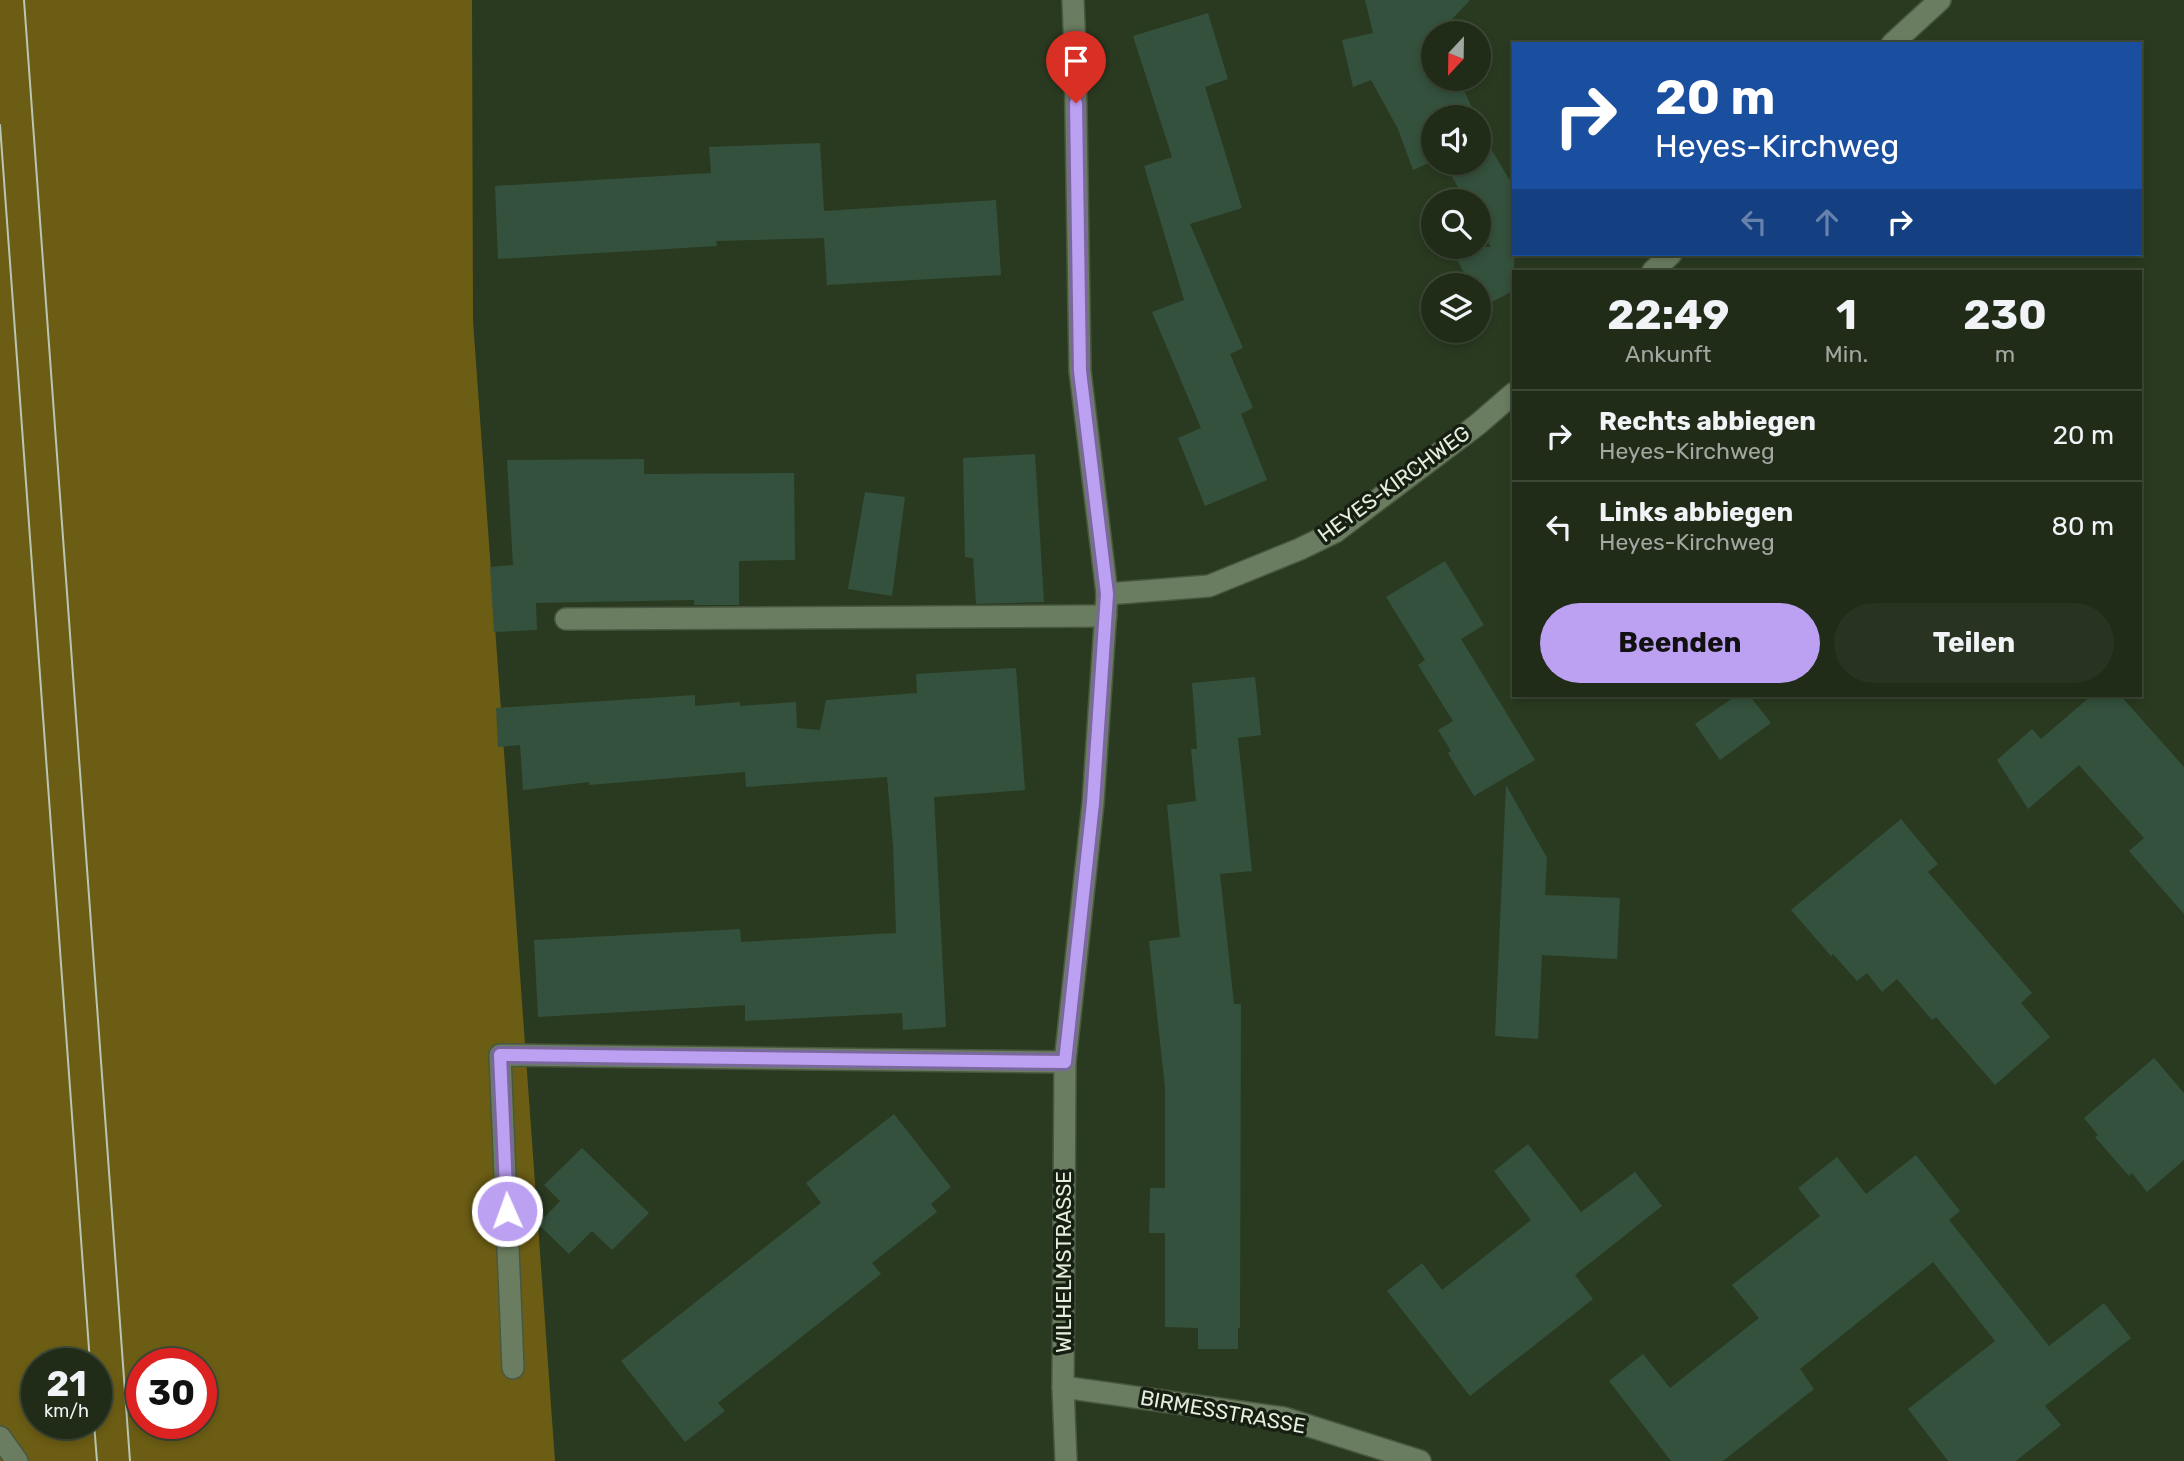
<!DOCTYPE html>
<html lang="de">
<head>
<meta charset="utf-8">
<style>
  body { margin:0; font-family:Rubik,sans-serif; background:#283421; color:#f1f3f6; height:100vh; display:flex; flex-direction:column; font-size:26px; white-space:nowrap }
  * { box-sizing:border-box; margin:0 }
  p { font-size:23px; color:#a2a7a2 }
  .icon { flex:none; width:38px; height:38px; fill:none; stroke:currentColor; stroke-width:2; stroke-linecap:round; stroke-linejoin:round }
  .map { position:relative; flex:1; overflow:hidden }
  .side { position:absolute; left:1512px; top:270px; width:630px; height:427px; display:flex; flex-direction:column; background:#202c18; border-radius:0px; box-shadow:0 4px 10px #0003,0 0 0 2px #3d4837 }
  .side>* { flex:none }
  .banner { position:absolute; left:1512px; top:42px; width:630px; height:214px; border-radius:0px; box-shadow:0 4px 10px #0003,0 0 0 2px #3d4837; background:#1a4fa0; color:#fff; overflow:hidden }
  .needle { width:46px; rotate:202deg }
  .tools { position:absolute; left:1421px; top:21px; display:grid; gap:14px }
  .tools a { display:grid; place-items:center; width:70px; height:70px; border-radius:50%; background:#202c18; box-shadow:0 4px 10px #0003,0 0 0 2px #3d4837; font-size:35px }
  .speed { position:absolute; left:21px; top:1348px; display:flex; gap:14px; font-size:35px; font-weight:700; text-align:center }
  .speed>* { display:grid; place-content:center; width:91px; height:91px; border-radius:50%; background:#202c18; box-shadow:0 4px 10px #0003,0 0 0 2px #3d4837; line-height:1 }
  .speed small { font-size:18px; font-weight:400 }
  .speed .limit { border:10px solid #d22; background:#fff; color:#111 }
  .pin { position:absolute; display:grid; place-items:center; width:60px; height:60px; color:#fff; margin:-72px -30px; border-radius:50% 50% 50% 0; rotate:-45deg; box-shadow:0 0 7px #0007 }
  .pin .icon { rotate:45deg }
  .me { position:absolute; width:77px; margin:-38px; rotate:358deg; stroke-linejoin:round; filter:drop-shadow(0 0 5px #0008) }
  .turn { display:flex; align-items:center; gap:24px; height:147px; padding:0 28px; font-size:32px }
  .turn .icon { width:91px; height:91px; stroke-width:2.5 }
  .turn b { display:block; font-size:49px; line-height:60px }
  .lanes { display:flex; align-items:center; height:66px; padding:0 28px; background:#0003; justify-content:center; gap:35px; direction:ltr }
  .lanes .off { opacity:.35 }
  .eta { display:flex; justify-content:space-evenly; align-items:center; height:119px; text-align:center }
  .eta b { font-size:42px; font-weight:700; line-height:49px }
  .cta { display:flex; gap:14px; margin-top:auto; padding:14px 28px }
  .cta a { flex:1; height:80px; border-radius:42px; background:#bca0f2; color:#111; font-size:28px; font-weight:700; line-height:80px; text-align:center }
  .cta a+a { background:#283421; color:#f1f3f6 }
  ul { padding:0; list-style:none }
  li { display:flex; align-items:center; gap:21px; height:91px; padding:0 28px; border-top:2px solid #3d4837 }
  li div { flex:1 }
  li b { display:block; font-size:26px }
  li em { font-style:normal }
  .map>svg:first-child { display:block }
  .green { fill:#6c5d14; fill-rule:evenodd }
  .building { fill:#34513d }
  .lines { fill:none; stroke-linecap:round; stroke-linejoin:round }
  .service-casing { stroke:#495740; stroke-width:24 }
  .minor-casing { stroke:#495740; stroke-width:24 }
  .service { stroke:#6a7d60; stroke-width:21 }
  .minor { stroke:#6a7d60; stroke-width:21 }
  .tram { stroke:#bac6b4; stroke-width:2 }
  .route-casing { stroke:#7a689d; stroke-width:18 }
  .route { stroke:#bca0f2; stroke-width:12 }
  .labels { text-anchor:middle; stroke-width:7; stroke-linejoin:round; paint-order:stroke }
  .street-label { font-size:21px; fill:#e4efdf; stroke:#171f13 }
</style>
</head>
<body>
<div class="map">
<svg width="2184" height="1461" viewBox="0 0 2184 1461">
  <rect width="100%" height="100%" fill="#2a3a20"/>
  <path class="green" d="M 0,0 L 472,0 L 473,321 L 555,1461 L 0,1461 ZM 37,1363 L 96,1363 L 96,1423 L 37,1423 ZM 142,1363 L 201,1363 L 201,1423 L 142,1423 Z"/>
  <g class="building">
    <path d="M 1365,0 L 1470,0 L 1439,33 L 1433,33 L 1433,79 L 1459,79 L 1476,117 L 1433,117 L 1433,161 L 1413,170 L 1398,129 L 1371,80 L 1353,87 L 1342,40 L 1373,33 Z"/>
    <path d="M 1208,13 L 1228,79 L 1205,87 L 1242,208 L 1190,224 L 1243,348 L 1230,354 L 1253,408 L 1241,414 L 1267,480 L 1205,506 L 1178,438 L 1201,428 L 1152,312 L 1184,300 L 1144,166 L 1172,157 L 1133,36 Z"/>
    <path d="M 1479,124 L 1486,141 L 1514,187 L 1514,290 L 1483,307 L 1479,299 L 1479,285 L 1471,285 L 1450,247 L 1491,247 L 1479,225 L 1479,201 L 1466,201 L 1444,163 L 1479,163 Z"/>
    <path d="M 820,143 L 824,211 L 996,200 L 1001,275 L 827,285 L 824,238 L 716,241 L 717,246 L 498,259 L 495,186 L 711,173 L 709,147 Z"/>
    <path d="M 1035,454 L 1044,602 L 976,604 L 973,558 L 965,557 L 963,458 Z"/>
    <path d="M 644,459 L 644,474 L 794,473 L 795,560 L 739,561 L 739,605 L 694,605 L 694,600 L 536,603 L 537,630 L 494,632 L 490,567 L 513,565 L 507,460 Z"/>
    <path d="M 865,492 L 905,497 L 892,596 L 848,589 Z"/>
    <path d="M 1445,561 L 1484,625 L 1461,639 L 1535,760 L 1474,796 L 1448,753 L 1451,751 L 1438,730 L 1453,721 L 1418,665 L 1425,660 L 1386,597 Z"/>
    <path d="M 1016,668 L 1025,790 L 934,797 L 946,1027 L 903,1030 L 902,1013 L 745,1021 L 745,1005 L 538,1017 L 534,940 L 740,929 L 741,942 L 896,933 L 893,845 L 887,777 L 746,787 L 745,772 L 589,785 L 589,782 L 523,790 L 520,745 L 498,747 L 496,708 L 695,695 L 695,706 L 740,702 L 740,706 L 796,702 L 797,728 L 820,730 L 826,700 L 917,693 L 916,674 Z"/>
    <path d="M 1255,677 L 1261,735 L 1238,738 L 1252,871 L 1220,874 L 1234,1004 L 1241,1004 L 1240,1328 L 1238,1328 L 1238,1349 L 1198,1349 L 1198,1328 L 1165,1327 L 1165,1233 L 1149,1233 L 1150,1188 L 1165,1188 L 1165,1088 L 1149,941 L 1180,937 L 1167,805 L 1196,801 L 1191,749 L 1197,749 L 1192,683 Z"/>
    <path d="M 1737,695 L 1749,695 L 1771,723 L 1720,760 L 1695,724 Z"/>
    <path d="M 2092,695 L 2120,695 L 2184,767 L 2184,914 L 2129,851 L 2144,838 L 2079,765 L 2028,809 L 1997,760 L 2032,729 L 2041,739 Z"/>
    <path d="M 1506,785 L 1547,858 L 1545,895 L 1620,898 L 1617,959 L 1542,955 L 1538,1039 L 1495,1036 Z"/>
    <path d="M 1901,819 L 1938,864 L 1928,872 L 2032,993 L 2021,1003 L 2050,1037 L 1995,1085 L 1936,1017 L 1932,1020 L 1897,979 L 1882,992 L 1867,973 L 1857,981 L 1833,954 L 1831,956 L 1791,910 Z"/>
    <path d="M 2154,1058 L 2184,1093 L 2184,1160 L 2147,1192 L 2132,1173 L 2129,1176 L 2095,1137 L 2098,1135 L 2084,1118 Z"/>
    <path d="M 894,1114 L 951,1187 L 931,1204 L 937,1212 L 872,1263 L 881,1274 L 718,1403 L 725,1411 L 685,1442 L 621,1361 L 821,1203 L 806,1183 Z"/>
    <path d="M 1528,1144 L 1581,1212 L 1635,1172 L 1662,1206 L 1575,1275 L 1593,1299 L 1470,1396 L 1387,1291 L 1422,1263 L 1442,1290 L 1531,1220 L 1494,1171 Z"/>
    <path d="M 582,1148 L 649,1213 L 612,1250 L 592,1231 L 569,1254 L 538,1224 L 560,1201 L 544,1185 Z"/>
    <path d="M 1916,1155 L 1960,1211 L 1949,1220 L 2049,1346 L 2104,1303 L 2131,1338 L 2045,1406 L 2061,1425 L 2016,1461 L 1948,1461 L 1908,1409 L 1995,1341 L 1933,1262 L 1800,1369 L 1814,1389 L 1723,1461 L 1671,1461 L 1609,1381 L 1643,1354 L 1670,1388 L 1759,1318 L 1732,1285 L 1820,1216 L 1798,1188 L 1837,1157 L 1866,1194 Z"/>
  </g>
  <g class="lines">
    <defs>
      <path id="service" d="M 566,619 L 1106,616"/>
      <g id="minor">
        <path d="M 1892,44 L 1940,0"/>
        <path d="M 1653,271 L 1671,254"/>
        <path d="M 1107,594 L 1209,586 L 1300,549 L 1335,532 L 1477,425 L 1514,393"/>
        <path d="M 513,1368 L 500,1055 L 1065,1062"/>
        <path d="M 1063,1387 L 1284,1418 L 1420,1461"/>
        <path d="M 0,1437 L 17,1461"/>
        <path d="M 1066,1461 L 1063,1387 L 1065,1062 L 1093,803 L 1107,594 L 1080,371 L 1075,50 L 1073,0"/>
      </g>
    </defs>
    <use href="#service" class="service-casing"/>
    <use href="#minor" class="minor-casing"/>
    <use href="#service" class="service"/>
    <use href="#minor" class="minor"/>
    <g class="tram">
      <path d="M 24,0 L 130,1461"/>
      <path d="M 0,125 L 90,1363"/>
      <path d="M 94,1423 L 97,1461"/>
    </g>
  </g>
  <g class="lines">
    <defs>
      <path id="route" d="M 507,1211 L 500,1055 L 1065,1062 L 1093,803 L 1107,594 L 1080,371 L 1076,103"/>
    </defs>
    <use href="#route" class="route-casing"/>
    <use href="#route" class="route"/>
  </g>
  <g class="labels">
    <g class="street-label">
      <text transform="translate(1394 484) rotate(-36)" y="7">HEYES-KIRCHWEG</text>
      <text transform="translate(1064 1262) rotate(-90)" y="7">WILHELMSTRASSE</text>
      <text transform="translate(1223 1412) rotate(10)" y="7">BIRMESSTRASSE</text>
    </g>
  </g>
</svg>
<div class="tools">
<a><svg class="needle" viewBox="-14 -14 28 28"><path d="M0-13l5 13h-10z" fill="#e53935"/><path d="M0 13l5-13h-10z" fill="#a2a7a2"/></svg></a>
<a><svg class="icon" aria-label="sound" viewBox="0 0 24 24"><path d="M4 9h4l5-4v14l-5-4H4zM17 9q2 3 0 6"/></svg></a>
<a><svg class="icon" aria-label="search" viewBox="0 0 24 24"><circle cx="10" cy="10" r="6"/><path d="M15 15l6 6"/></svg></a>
<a><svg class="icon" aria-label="layers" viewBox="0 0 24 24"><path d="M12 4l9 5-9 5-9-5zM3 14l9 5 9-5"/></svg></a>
</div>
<div class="speed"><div>21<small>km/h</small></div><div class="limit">30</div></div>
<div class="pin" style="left:1076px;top:103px;background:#d93025"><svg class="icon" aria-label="arrive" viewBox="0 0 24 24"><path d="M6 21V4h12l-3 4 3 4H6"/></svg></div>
<svg class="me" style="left:507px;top:1211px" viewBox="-20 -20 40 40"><circle r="17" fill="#bca0f2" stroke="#fff" stroke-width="3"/><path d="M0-11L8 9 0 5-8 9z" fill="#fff"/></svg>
<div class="banner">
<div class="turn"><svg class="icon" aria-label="right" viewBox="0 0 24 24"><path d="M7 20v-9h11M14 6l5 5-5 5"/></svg><div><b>20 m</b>Heyes-Kirchweg</div></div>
<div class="lanes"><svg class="icon off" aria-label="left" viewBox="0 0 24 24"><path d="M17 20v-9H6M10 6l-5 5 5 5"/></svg><svg class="icon off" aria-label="ahead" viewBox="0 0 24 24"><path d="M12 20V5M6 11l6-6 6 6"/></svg><svg class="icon" aria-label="right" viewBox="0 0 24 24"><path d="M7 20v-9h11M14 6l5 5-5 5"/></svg></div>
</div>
<section class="side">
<div class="eta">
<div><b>22:49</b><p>Ankunft</p></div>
<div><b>1</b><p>Min.</p></div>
<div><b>230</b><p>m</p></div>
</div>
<ul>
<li><svg class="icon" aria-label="right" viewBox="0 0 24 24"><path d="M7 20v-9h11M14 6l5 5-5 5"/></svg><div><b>Rechts abbiegen</b><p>Heyes-Kirchweg</p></div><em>20 m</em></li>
<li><svg class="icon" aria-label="left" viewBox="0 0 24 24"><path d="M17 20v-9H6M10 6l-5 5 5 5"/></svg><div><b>Links abbiegen</b><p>Heyes-Kirchweg</p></div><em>80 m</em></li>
</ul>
<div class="cta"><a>Beenden</a><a>Teilen</a></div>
</section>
</div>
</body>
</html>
